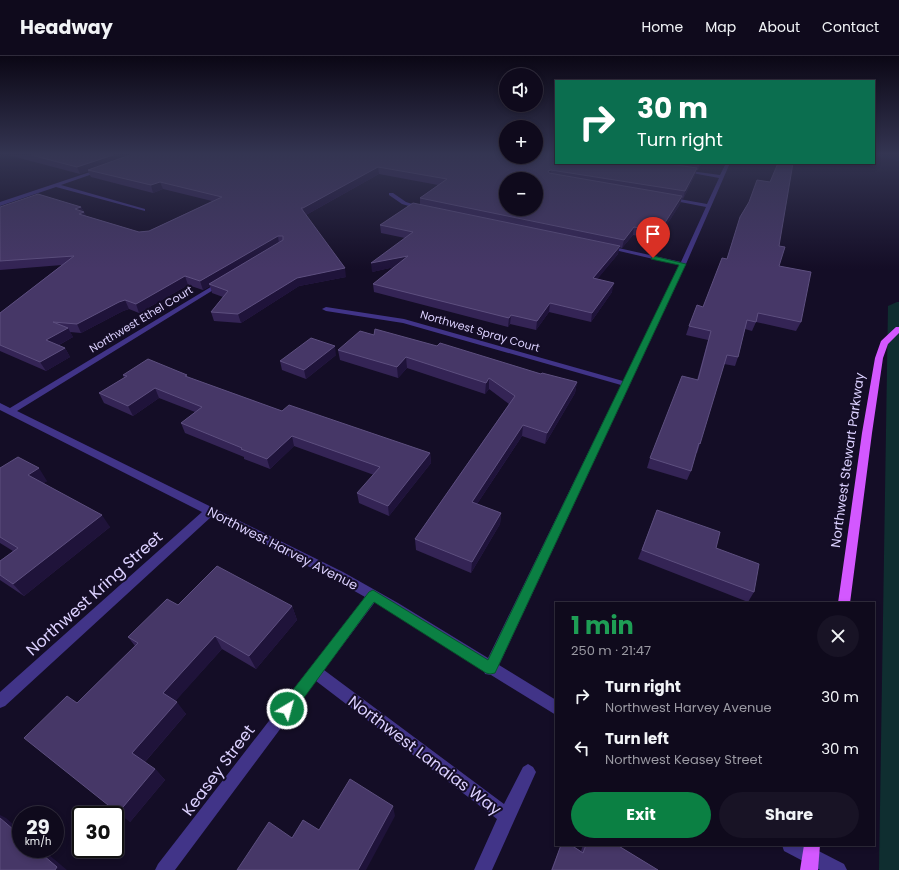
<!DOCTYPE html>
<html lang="en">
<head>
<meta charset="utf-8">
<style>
  body { margin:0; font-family:Poppins,sans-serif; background:#181325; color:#f1f3f6; height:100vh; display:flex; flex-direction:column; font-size:15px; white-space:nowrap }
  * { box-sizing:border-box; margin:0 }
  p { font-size:13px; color:#9b9aa3 }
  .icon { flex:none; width:22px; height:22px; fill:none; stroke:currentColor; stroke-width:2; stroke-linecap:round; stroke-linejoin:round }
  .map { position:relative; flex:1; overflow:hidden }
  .side { position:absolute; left:555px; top:546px; width:320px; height:244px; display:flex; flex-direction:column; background:#0f0a1c; border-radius:0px; box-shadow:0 2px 6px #0003,0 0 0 1px #2f2b3b }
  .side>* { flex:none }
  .guide { position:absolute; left:555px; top:24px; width:320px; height:84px; border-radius:0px; box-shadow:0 2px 6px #0003,0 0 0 1px #2f2b3b; background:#0b6e4f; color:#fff; overflow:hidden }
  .tools { position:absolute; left:499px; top:12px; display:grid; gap:8px }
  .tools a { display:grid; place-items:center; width:44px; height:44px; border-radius:50%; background:#0f0a1c; box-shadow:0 2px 6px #0003,0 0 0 1px #2f2b3b; font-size:20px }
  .speed { position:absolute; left:12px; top:750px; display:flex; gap:8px; font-size:20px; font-weight:700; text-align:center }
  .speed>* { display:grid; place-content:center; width:52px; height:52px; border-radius:50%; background:#0f0a1c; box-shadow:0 2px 6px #0003,0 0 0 1px #2f2b3b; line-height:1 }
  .speed small { font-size:10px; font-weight:400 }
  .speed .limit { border:2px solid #111; border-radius:6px; background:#fff; color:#111 }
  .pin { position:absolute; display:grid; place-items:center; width:34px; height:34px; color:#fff; margin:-41px -17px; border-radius:50% 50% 50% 0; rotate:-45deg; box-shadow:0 0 4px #0007 }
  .pin .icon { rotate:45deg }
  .me { position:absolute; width:44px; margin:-22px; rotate:37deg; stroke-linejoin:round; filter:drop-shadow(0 0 3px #0008) }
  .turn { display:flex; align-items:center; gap:14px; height:84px; padding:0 16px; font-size:18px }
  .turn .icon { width:52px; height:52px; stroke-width:2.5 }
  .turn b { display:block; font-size:28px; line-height:34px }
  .round { display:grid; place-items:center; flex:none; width:42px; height:42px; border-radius:21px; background:#181325 }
  .overview { display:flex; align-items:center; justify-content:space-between; height:68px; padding:0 16px }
  h1 { font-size:24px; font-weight:700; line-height:30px; color:#1e9e55 }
  .cta { display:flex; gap:8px; margin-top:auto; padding:8px 16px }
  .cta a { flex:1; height:46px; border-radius:24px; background:#0b8043; color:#fff; font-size:16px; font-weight:700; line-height:46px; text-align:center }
  .cta a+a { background:#181325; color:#f1f3f6 }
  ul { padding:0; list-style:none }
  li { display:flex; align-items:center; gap:12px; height:52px; padding:0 16px }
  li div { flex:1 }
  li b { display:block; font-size:15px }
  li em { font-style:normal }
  header { display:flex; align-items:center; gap:24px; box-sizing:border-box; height:56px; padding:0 20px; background:#0f0a1c; border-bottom:1px solid #2f2b3b }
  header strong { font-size:19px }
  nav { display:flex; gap:22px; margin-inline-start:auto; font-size:14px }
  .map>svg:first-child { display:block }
  .green { fill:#0f2e30 }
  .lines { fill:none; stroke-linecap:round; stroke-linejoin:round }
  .stream { fill:#061645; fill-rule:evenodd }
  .minor { fill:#413488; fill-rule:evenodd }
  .major { fill:#d358ff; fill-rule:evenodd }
  .wall { fill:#342455 }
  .shaded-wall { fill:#1f133a }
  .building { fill:#463767; stroke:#5d4f7f; fill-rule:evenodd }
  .route { fill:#0b8043; stroke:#07532c }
  .labels { text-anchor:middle; stroke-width:4; stroke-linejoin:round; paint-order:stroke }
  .far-street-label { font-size:11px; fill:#dcd1ff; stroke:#140d26 }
  .street-label { font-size:13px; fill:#dcd1ff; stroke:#140d26 }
  .near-street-label { font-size:16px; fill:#dcd1ff; stroke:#140d26 }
</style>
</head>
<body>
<header>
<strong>Headway</strong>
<nav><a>Home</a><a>Map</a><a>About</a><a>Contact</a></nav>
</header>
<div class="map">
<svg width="899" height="814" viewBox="0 0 899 814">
  <rect width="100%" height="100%" fill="#140d26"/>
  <path class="green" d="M 897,246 L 899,246 L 899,814 L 879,814 L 888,250 Z"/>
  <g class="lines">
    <path class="stream" d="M 876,99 L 884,99 L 899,103 L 899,105 Z"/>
    <g class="minor">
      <path d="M 726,107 L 730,107 L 686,208 L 499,609 L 556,644 L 556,659 L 491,619 L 485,618 L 484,615 L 375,546 L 324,614 L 504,748 L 523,711 L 528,708 L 533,711 L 536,716 L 492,814 L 474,814 L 497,763 L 316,625 L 175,814 L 155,814 L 158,808 L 365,541 L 335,524 L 211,461 L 5,650 L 0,652 L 0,636 L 202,456 L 0,354 L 0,347 L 10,352 L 219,226 L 223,226 L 223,228 L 17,355 L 343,516 L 398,547 L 488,602 L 621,329 L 403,267 L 326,255 L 322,253 L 326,251 L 404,263 L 623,325 L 679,209 L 602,191 L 605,189 L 681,206 L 706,151 L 665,143 L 668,141 L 707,148 L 719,122 L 681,115 L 683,114 L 720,119 Z"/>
      <path d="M 102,112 L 104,114 L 61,129 L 145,153 L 145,155 L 56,131 L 0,150 L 0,146 Z"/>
      <path d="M 389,137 L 393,137 L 406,146 L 425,152 L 422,154 L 402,148 L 389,139 Z"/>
      <path d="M 782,789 L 807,789 L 844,808 L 847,814 L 820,814 L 784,795 Z"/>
    </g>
    <g class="major">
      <path d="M 896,271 L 899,271 L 899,277 L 888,288 L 883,302 L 872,377 L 850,547 L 838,547 L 862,377 L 875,302 L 881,285 Z"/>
      <path d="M 804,789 L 820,789 L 818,814 L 800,814 Z"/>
    </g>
  </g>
  <g class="wall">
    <path d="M 8,99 L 506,99 L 556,107 L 702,107 L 698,114 L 696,114 L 695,119 L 683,143 L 682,142 L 680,148 L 657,184 L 633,179 L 622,192 L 619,191 L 618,198 L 597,223 L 612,236 L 591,266 L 549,256 L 536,274 L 510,268 L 508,271 L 374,236 L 373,228 L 394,211 L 372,216 L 405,182 L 381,177 L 380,169 L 420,148 L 420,142 L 438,129 L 379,118 L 306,159 L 346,221 L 299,230 L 241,267 L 214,265 L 211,256 L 223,241 L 212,237 L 210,230 L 203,234 L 188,229 L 139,257 L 129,253 L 123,255 L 81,277 L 70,276 L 73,281 L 59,289 L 65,292 L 70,301 L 46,315 L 0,295 L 0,257 L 62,209 L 0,214 L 0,151 L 81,151 L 86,160 L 139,176 L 149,175 L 212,145 L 163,133 L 153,137 L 91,121 L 88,115 L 80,118 Z"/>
    <path d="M 779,190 L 779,210 L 801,266 L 796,275 L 756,266 L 752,275 L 745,273 L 738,301 L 735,310 L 724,308 L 700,388 L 697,397 L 696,397 L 691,415 L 687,424 L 647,412 L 650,402 L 697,324 L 708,284 L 686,279 L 689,270 L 703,251 L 727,203 Z"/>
    <path d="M 374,279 L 541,318 L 577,326 L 575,337 L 545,388 L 522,380 L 477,448 L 501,457 L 500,468 L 471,517 L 416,494 L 415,483 L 509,348 L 489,333 L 485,338 L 407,312 L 398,322 L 340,304 L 338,294 Z"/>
    <path d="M 336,299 L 306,323 L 282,314 L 280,305 Z"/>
    <path d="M 123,319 L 188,322 L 282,355 L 430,397 L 431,407 L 389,460 L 359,447 L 357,437 L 374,419 L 294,390 L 270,413 L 244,403 L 244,401 L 185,377 L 181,367 L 195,356 L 159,342 L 133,360 L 104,347 L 99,337 L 124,322 Z"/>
    <path d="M 0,412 L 47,425 L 43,427 L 110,471 L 24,540 L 0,524 L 0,505 L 13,495 L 0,487 Z"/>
    <path d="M 657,454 L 716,492 L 754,536 L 748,546 L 638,503 Z"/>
    <path d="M 292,550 L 297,564 L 256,613 L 222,593 L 175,645 L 186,658 L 145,706 L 155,713 L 165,724 L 130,766 L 77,647 L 135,590 L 128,581 Z"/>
    <path d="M 561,789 L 571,789 L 581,795 L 583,789 L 617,789 L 658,814 L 551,814 Z"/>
  </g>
  <g class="shaded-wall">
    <path d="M 113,99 L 135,99 L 88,114 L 88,115 L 80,118 L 77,111 Z"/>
    <path d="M 700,107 L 702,107 L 698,114 Z"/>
    <path d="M 378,111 L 379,118 L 304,160 L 303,152 Z"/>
    <path d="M 697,112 L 695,119 L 683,143 L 685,135 Z"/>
    <path d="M 551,114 L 550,121 L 547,122 L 548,115 Z"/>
    <path d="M 160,126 L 163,133 L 153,137 L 151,129 Z"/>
    <path d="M 682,140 L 680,148 L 657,184 L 659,176 Z"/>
    <path d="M 81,151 L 84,156 L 88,164 L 82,166 L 75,153 Z"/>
    <path d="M 634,171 L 633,179 L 622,192 L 624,184 Z"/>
    <path d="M 278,180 L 279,188 L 209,228 L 210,230 L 203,234 L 200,225 Z"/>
    <path d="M 620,190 L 618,198 L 591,231 L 593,222 Z"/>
    <path d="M 408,200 L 408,208 L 372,216 L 371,207 Z"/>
    <path d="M 345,212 L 346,221 L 299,230 L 241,267 L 238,258 L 297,222 Z"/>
    <path d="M 185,220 L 188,229 L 139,257 L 136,248 Z"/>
    <path d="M 614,227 L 612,236 L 591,266 L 592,257 Z"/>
    <path d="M 125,244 L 129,253 L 123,255 L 81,277 L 77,268 L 119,246 Z"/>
    <path d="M 550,247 L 549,256 L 536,274 L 537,265 Z"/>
    <path d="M 511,259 L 510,268 L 508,271 L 509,262 Z"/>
    <path d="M 68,272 L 73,281 L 51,293 L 46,284 Z"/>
    <path d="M 335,290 L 336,299 L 306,323 L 304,314 Z"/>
    <path d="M 65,292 L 70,301 L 46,315 L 40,306 Z"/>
    <path d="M 406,301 L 407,312 L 398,322 L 397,311 Z"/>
    <path d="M 489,322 L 489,333 L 485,338 L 486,327 Z"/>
    <path d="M 577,326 L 575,337 L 545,388 L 547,377 Z"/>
    <path d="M 155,332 L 159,342 L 133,360 L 128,350 Z"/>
    <path d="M 523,369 L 522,380 L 471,457 L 472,446 Z"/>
    <path d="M 292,380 L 294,390 L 270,413 L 267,403 Z"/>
    <path d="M 430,397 L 431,407 L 389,460 L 388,450 Z"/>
    <path d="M 39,412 L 47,425 L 37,432 L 28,419 Z"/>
    <path d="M 501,457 L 500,468 L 471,517 L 472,506 Z"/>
    <path d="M 102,459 L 110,471 L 24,540 L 13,528 Z"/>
    <path d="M 292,550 L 297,564 L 256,613 L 249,600 Z"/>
    <path d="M 215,580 L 222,593 L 172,649 L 163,637 Z"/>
    <path d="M 177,646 L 186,658 L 143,708 L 132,697 Z"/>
    <path d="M 155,713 L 165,724 L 130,766 L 118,757 Z"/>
    <path d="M 393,750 L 395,760 L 366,814 L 358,814 Z"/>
    <path d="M 0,759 L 6,762 L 21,775 L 21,780 L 0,762 Z"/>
    <path d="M 36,793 L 42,793 L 67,814 L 55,814 Z"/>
  </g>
  <g class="building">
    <path d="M 31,99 L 113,99 L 77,111 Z"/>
    <path d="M 130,99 L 506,99 L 506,101 L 536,101 L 536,99 L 556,99 L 556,107 L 663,107 L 697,112 L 685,135 L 551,114 L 548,115 L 549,117 L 682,140 L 659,176 L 634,171 L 624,184 L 420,142 L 447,123 L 378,111 L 303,152 L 301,152 L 345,212 L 297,222 L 238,258 L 211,256 L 228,235 L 209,228 L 283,184 L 283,180 L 278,180 L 200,225 L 185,220 L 136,248 L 125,244 L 119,246 L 77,268 L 53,266 L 68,272 L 46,284 L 65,292 L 40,306 L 0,289 L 0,257 L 74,200 L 0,205 L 0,151 L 38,138 L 81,151 L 75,153 L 84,156 L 79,158 L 139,176 L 149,175 L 222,141 L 160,126 L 151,129 L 88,114 ZM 506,123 L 536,123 L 536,153 L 506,153 Z"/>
    <path d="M 778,107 L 793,107 L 779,190 L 785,191 L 779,210 L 811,216 L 801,266 L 758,257 L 756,266 L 747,264 L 738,301 L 727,299 L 700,388 L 699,387 L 691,415 L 650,402 L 682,320 L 698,324 L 711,275 L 689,270 L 697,249 L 703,251 L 722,202 L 727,203 L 740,161 L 749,146 L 757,124 L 770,126 Z"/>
    <path d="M 413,147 L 620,190 L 593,222 L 614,227 L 592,257 L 550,247 L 537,265 L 511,259 L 509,262 L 373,228 L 408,200 L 371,207 L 413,176 L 380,169 Z"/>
    <path d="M 375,273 L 437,290 L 440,287 L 541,318 L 542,317 L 577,326 L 547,377 L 523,369 L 472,446 L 501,457 L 472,506 L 415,483 L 515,340 L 489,322 L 486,327 L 406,301 L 397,311 L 338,294 L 360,275 L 374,279 Z"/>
    <path d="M 311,282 L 335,290 L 304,314 L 280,305 Z"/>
    <path d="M 148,303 L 187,319 L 185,320 L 282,355 L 289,349 L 430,397 L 388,450 L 357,437 L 380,411 L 292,380 L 267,403 L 241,393 L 242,392 L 181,367 L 202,351 L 155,332 L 128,350 L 99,337 L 127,320 L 123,319 Z"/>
    <path d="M 18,401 L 39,412 L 28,419 L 102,459 L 13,528 L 0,519 L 0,505 L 18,492 L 0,481 L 0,412 Z"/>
    <path d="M 657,454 L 720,476 L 716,492 L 759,508 L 754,536 L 642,494 Z"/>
    <path d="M 217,510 L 292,550 L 249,600 L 215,580 L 163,637 L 177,646 L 132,697 L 155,713 L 118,757 L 24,682 L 67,640 L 77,647 L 138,587 L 128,581 L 167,543 L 178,549 Z"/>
    <path d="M 350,723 L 393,750 L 358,814 L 237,814 L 269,766 L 292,782 L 303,764 L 319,774 Z"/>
    <path d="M 0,762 L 21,780 L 21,793 L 36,793 L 57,811 L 55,814 L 0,814 Z"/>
    <path d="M 561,789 L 571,789 L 583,797 L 586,789 L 617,789 L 658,814 L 552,814 Z"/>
  </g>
  <linearGradient id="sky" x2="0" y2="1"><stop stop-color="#0b0715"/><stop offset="0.46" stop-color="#343552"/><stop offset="1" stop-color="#343552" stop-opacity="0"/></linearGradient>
  <rect width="899" height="213" fill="url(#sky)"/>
  <path class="route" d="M 653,200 L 686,208 L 495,617 L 490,618 L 486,617 L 374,546 L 292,658 L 287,660 L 282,658 L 280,653 L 282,648 L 369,536 L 373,534 L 488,604 L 679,209 L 651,203 Z"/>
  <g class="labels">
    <g class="far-street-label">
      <text transform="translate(141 263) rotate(-31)" y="4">Northwest Ethel Court</text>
      <text transform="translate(480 275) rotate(16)" y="4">Northwest Spray Court</text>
    </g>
    <g class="street-label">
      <text transform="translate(847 404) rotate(-82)" y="5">Northwest Stewart Parkway</text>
      <text transform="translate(283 492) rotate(27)" y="5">Northwest Harvey Avenue</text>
    </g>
    <g class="near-street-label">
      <text transform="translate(94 537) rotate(-42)" y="6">Northwest Kring Street</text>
      <text transform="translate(425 699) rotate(37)" y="6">Northwest Lanaias Way</text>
      <text transform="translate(218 714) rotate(-53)" y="6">Keasey Street</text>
    </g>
  </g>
</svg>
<div class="tools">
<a><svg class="icon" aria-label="sound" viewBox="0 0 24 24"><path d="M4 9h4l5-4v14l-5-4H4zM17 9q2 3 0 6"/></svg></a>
<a>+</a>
<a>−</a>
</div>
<div class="speed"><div>29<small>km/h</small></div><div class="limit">30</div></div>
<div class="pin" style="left:653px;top:202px;background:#d93025"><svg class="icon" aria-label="arrive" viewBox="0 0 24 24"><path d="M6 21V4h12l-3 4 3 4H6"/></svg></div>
<svg class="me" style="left:287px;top:653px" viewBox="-20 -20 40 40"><circle r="17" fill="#0b8043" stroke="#fff" stroke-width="3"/><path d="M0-11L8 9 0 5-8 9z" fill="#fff"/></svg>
<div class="guide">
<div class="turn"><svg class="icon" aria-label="right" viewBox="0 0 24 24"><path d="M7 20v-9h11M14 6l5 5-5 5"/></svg><div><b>30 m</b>Turn right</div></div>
</div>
<section class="side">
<div class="overview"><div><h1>1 min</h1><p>250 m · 21:47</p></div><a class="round"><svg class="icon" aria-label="close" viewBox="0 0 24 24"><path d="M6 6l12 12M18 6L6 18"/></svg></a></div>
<ul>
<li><svg class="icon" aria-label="right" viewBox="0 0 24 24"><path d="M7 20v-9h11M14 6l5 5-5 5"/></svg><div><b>Turn right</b><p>Northwest Harvey Avenue</p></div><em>30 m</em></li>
<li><svg class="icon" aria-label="left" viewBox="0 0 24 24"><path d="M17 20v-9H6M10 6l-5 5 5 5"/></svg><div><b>Turn left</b><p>Northwest Keasey Street</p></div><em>30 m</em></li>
</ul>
<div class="cta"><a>Exit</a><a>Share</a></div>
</section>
</div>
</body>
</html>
